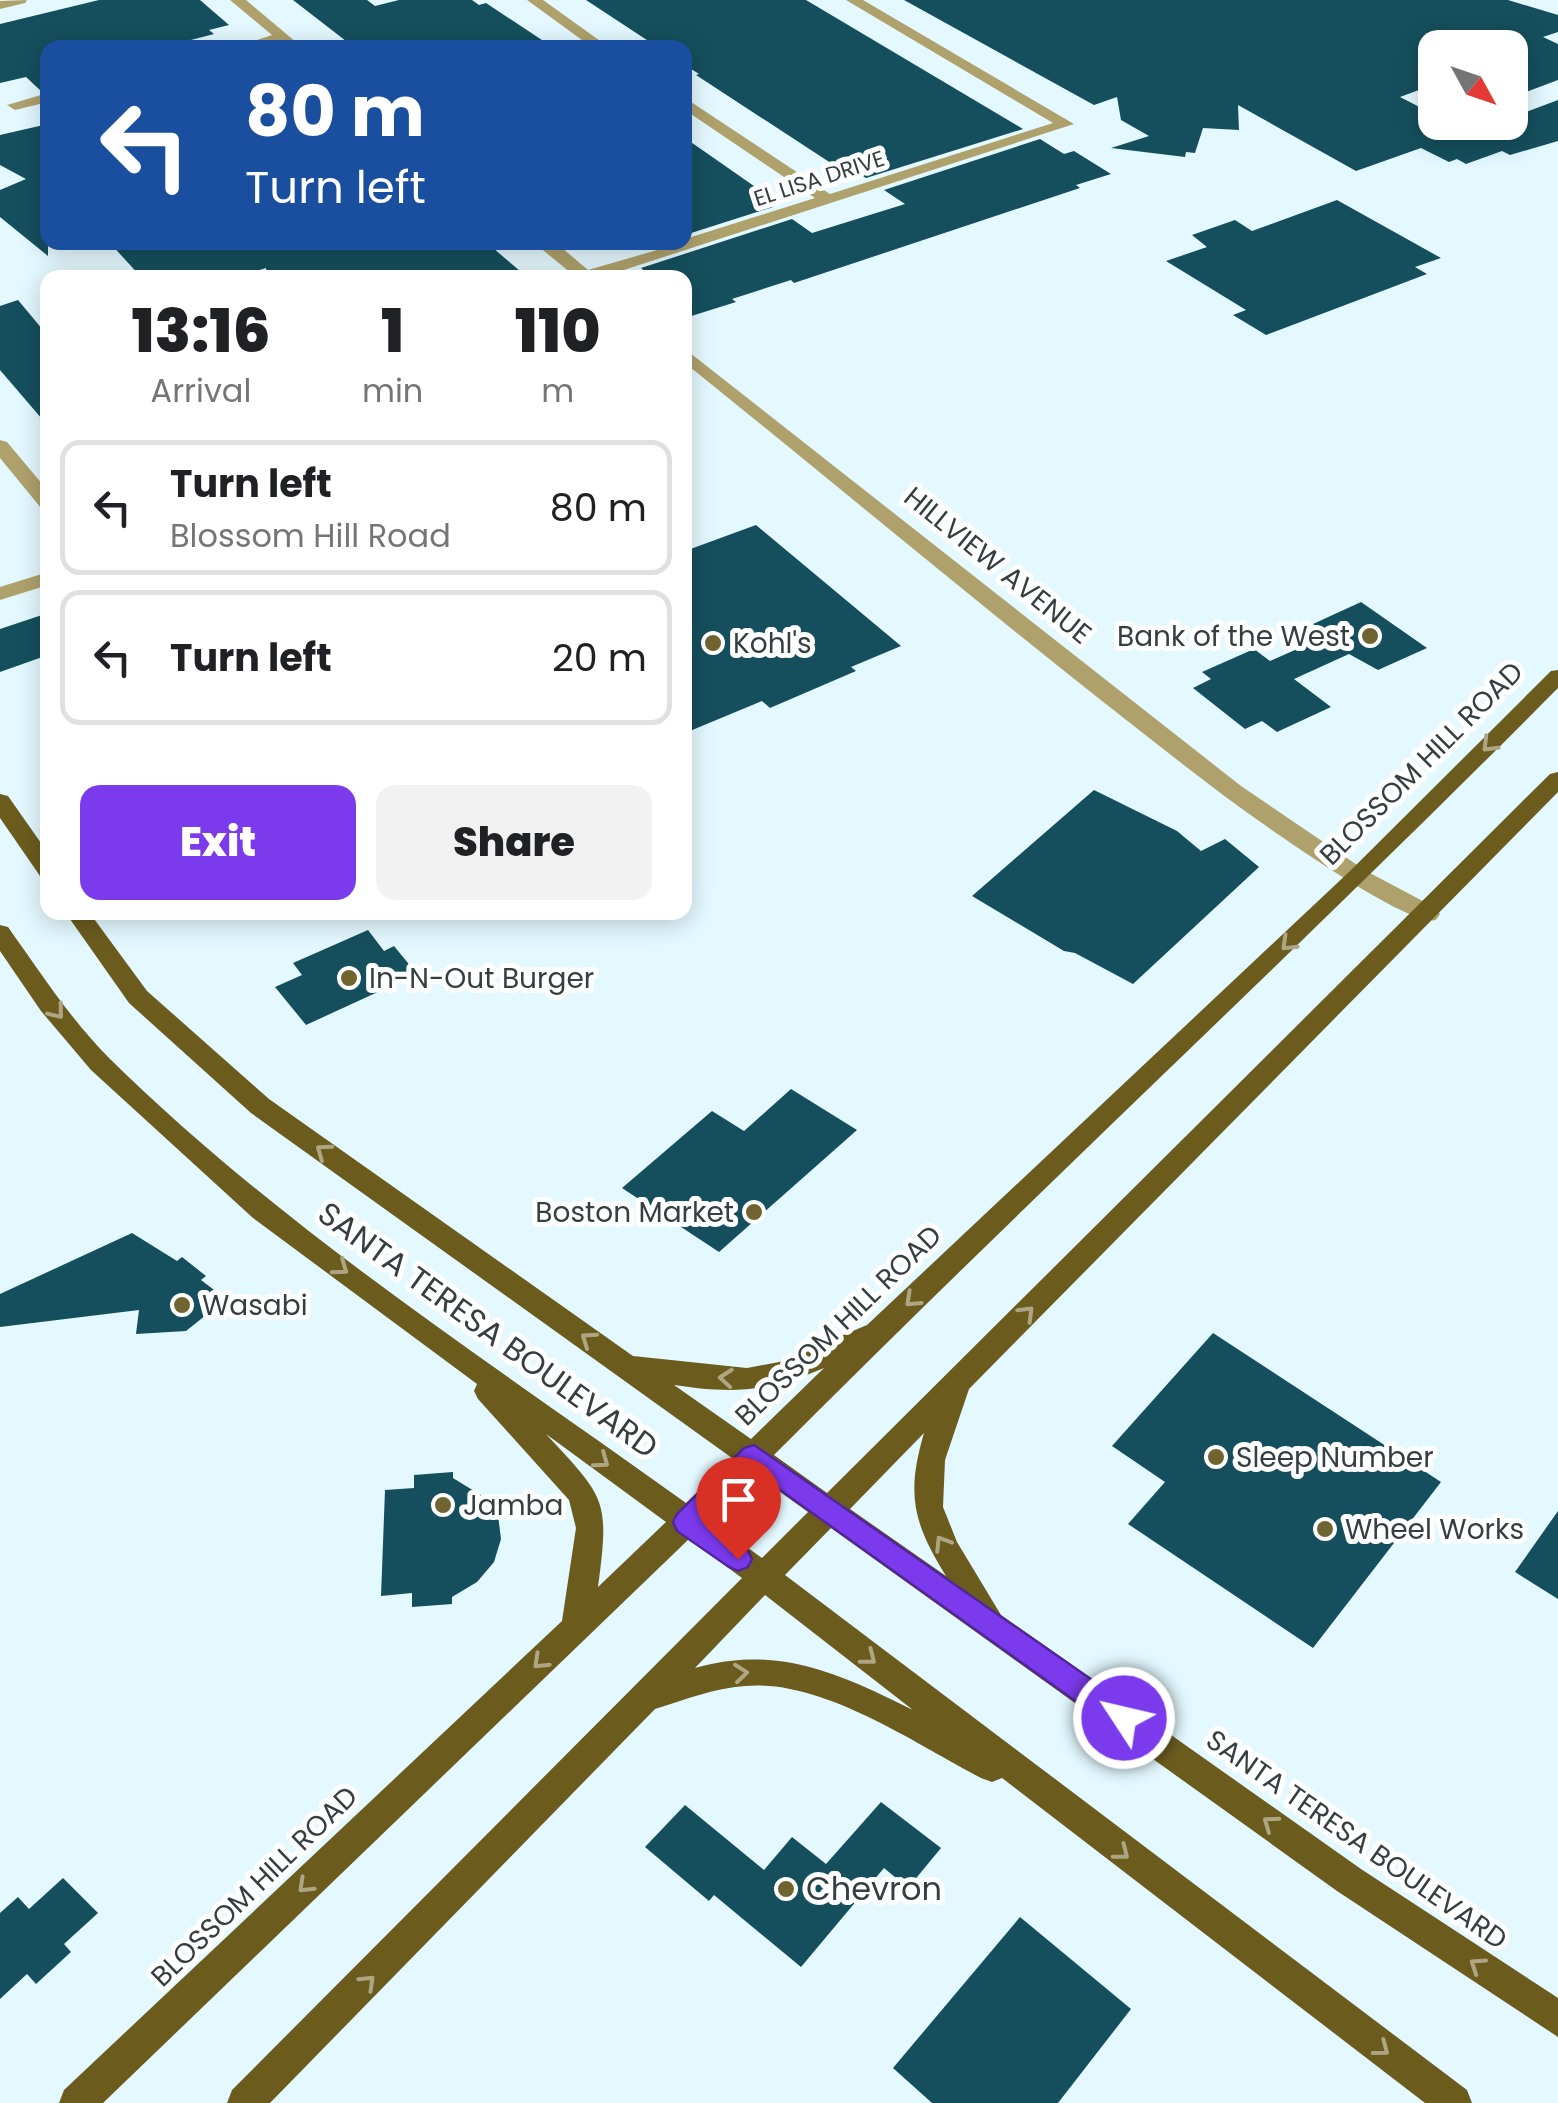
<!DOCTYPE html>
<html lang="en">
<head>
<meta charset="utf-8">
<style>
  body { margin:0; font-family:Poppins,sans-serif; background:#f2f2f2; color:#202124; height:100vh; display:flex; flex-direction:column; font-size:38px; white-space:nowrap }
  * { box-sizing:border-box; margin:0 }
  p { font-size:32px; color:#757577 }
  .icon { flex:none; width:55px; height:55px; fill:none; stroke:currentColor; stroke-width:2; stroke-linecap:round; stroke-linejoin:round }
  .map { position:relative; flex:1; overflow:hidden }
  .panel { position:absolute; left:40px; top:270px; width:652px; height:650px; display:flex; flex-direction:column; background:#fff; border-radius:20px; box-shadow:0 5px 25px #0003 }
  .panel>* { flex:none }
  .guide { position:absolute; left:40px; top:40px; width:652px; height:210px; border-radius:20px; box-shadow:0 5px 25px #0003; background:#1a4fa0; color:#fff; overflow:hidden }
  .needle { width:65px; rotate:130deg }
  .fabs { position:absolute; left:1418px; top:30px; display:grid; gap:20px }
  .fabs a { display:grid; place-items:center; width:110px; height:110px; border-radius:20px; background:#fff; box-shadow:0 5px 25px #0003; font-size:50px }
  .pin { position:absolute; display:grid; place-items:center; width:85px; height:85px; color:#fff; margin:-102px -42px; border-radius:50% 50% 50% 0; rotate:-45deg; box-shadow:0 0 10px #0007 }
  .pin .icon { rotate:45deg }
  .me { position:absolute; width:110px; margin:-55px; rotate:305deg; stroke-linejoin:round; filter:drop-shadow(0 0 8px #0008) }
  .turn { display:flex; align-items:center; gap:35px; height:210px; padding:0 40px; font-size:45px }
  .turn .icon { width:130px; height:130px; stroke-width:2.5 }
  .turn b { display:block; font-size:70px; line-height:85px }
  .eta { display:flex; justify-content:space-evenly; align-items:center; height:170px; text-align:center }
  .eta b { font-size:60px; font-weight:800; line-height:70px }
  .cta { display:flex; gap:20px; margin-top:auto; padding:20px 40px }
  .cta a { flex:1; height:115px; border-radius:20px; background:#7c3aed; color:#fff; font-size:40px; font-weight:800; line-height:115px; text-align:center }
  .cta a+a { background:#f2f2f2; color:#202124 }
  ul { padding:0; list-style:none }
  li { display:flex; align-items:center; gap:30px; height:135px; margin:0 20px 15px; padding:0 20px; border:5px solid #e0e0e0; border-radius:20px }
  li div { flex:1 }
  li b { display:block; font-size:38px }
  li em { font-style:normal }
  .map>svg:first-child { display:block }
  .building { fill:#154f5d }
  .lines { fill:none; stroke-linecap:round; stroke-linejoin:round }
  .minor { fill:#afa16c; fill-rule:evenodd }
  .major { fill:#6b5c1e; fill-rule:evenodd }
  .oneway { stroke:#aea583 }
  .route { fill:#7c3aed; stroke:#51269a; stroke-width:2.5 }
  .poi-dot { fill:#706431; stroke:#fff; stroke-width:4 }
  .labels { text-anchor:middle; stroke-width:10; stroke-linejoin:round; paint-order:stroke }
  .far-street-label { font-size:22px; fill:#353e40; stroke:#fff }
  .street-label { font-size:28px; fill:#353e40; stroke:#fff }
  .poi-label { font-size:28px; fill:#353e40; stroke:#fff; text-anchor:start }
  .near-street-label { font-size:32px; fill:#353e40; stroke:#fff }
  .near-poi-label { font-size:32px; fill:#353e40; stroke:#fff; text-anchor:start }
</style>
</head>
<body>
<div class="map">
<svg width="1558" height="2103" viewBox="0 0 1558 2103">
  <rect width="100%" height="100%" fill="#e3f9ff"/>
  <g class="building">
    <path d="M 99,0 L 200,0 L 229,25 L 209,30 L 214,34 L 160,48 L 48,48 L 48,90 L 41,91 L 26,77 L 0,83 L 0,24 Z"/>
    <path d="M 293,0 L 367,0 L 375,6 L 399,0 L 472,0 L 479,5 L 486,3 L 554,48 L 355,48 Z"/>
    <path d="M 586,0 L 806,0 L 1023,129 L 866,178 L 851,169 L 843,171 L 696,75 L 699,74 L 685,65 L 685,48 L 659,48 Z"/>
    <path d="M 904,0 L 1508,0 L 1558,15 L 1558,32 L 1543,37 L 1558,44 L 1558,80 L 1510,98 L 1510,48 L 1435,48 L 1435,84 L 1400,97 L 1435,115 L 1435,124 L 1460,136 L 1497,122 L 1510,122 L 1510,118 L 1558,100 L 1558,141 L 1510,155 L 1502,151 L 1466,164 L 1457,159 L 1449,162 L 1421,148 L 1356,171 L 1238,105 L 1239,130 L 1203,128 L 1195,153 L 1186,152 L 1185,157 L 1111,148 L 1149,136 L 1121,120 L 1117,97 L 1094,105 Z"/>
    <path d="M 48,124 L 48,256 L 0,217 L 0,190 L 26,179 L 0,165 L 0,135 Z"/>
    <path d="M 685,138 L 764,193 L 756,196 L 773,207 L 685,235 Z"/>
    <path d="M 1040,139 L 1064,154 L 1074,151 L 1111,174 L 1076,185 L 1080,188 L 794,283 L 791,280 L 732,299 L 736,302 L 685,318 L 685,278 L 653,278 L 641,268 L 792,219 L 812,233 L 905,204 L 884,190 Z"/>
    <path d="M 1337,200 L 1441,258 L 1415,267 L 1427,274 L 1266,335 L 1233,315 L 1246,310 L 1166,261 L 1207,247 L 1192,235 L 1235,220 L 1252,231 Z"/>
    <path d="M 109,242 L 329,242 L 331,246 L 341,242 L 486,242 L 528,278 L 267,278 L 266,268 L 235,278 L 142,278 Z"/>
    <path d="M 18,300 L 48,336 L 48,426 L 0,370 L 0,306 Z"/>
    <path d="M 756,525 L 901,646 L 851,667 L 856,671 L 770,708 L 762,701 L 685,733 L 685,551 Z"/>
    <path d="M 1361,602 L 1427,648 L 1378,670 L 1349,654 L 1294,679 L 1331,707 L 1277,732 L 1262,721 L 1245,729 L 1193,688 L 1211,679 L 1202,672 L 1254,649 L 1270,661 L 1329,635 L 1313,624 Z"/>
    <path d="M 48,613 L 48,655 L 0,672 L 0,629 Z"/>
    <path d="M 1094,790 L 1177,831 L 1201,851 L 1225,839 L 1259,867 L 1133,984 L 1075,953 L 1064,951 L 972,896 Z"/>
    <path d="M 368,930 L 384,951 L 394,946 L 417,974 L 306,1025 L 275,987 L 302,975 L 293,963 Z"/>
    <path d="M 791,1089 L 857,1130 L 719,1252 L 622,1188 L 712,1111 L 744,1131 Z"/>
    <path d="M 132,1233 L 177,1261 L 182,1257 L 206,1276 L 201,1280 L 226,1299 L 186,1331 L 136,1334 L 139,1310 L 0,1327 L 0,1294 Z"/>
    <path d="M 1213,1333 L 1441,1482 L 1313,1648 L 1128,1524 L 1165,1482 L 1112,1446 Z"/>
    <path d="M 453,1472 L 453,1478 L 487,1499 L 498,1515 L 501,1539 L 494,1562 L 477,1582 L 452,1597 L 452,1604 L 412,1607 L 412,1593 L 381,1596 L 385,1490 L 414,1488 L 414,1475 Z"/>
    <path d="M 1558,1511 L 1558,1599 L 1515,1572 Z"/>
    <path d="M 881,1802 L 941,1848 L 908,1888 L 884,1868 L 801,1967 L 714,1895 L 709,1901 L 645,1847 L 685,1805 L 764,1870 L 792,1837 L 826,1864 Z"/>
    <path d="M 63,1878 L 98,1913 L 64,1944 L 71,1952 L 36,1984 L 27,1974 L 0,1999 L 0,1913 L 18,1897 L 29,1909 Z"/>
    <path d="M 1020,1917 L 1131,2009 L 1058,2103 L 932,2103 L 893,2068 Z"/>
  </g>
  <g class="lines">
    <g class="minor">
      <path d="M 27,0 L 25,3 L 0,9 L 0,1 Z"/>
      <path d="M 230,0 L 246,0 L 303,48 L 286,48 L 280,42 L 259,48 L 233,48 L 272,35 Z"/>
      <path d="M 527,0 L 543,0 L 610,48 L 593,48 Z"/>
      <path d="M 846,0 L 863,0 L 1074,124 L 599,278 L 577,278 L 538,246 L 536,242 L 555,242 L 588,270 L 685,242 L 685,239 L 815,198 L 685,110 L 685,98 L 830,194 L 1053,123 Z"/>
      <path d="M 48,93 L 48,102 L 15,110 L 7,105 Z"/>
      <path d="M 685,349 L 1241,786 L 1366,871 L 1436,908 L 1440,914 L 1436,920 C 1407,928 1254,818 1223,795 C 1040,656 864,507 685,363 Z"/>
      <path d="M 0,440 L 7,442 L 48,491 L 48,510 L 41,508 L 0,458 Z"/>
      <path d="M 48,572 L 48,585 L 0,600 L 0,587 Z"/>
    </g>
    <g class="major">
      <path d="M 1558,670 L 1558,688 C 1300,948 1032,1196 774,1455 L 827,1493 L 1550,774 L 1558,772 L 1558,792 L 969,1389 L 945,1460 L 943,1507 L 957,1542 L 1001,1615 L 1361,1869 L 1558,1998 L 1558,2037 L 1337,1891 L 831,1528 L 785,1575 L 1467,2090 L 1472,2103 L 1425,2103 L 1002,1778 L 992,1782 L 981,1778 C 914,1743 822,1679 745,1686 C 714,1688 684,1700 655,1709 L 270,2103 L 227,2103 L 232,2090 L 742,1578 L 689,1539 L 103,2103 L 59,2103 L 64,2090 L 562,1621 L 576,1528 L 569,1500 L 478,1399 L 474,1391 L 477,1384 L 253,1218 L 91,1070 L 41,1011 L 0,951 L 0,925 L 8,927 C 40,972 71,1020 110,1059 C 283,1229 490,1362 686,1503 L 732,1458 L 251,1113 L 129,1003 L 65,912 L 89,912 L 147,991 L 269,1099 L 633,1356 L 747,1368 L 779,1362 L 867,1325 L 1350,871 L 1551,671 ZM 824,1368 L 751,1439 L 674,1385 C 733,1394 768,1392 824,1368 ZM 924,1433 C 906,1494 913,1523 946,1576 L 850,1509 ZM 546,1434 L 666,1522 L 598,1587 C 610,1498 605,1498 546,1434 ZM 755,1474 L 808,1512 L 762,1558 L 709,1520 ZM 765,1595 L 913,1710 C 840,1674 777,1644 695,1668 Z"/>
      <path d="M 0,794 L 8,796 L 48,853 L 48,879 L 40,876 L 0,818 Z"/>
    </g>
  </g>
  <defs><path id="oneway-chevron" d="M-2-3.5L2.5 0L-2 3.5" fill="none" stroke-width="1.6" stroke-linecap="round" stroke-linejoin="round" transform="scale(2.5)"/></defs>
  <g class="oneway">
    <use href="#oneway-chevron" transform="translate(1489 745) rotate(135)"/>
    <use href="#oneway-chevron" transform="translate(1288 944) rotate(136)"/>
    <use href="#oneway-chevron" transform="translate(57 1012) rotate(51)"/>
    <use href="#oneway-chevron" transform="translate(323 1151) rotate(-144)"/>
    <use href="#oneway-chevron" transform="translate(341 1268) rotate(36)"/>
    <use href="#oneway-chevron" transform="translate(912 1300) rotate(137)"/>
    <use href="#oneway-chevron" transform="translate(1027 1313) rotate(-45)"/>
    <use href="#oneway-chevron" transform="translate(588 1339) rotate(-145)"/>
    <use href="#oneway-chevron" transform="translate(726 1378) rotate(-175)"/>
    <use href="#oneway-chevron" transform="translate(602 1461) rotate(36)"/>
    <use href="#oneway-chevron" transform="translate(942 1543) rotate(-122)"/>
    <use href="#oneway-chevron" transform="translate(869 1658) rotate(38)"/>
    <use href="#oneway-chevron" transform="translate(540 1662) rotate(136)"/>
    <use href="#oneway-chevron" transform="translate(741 1673) rotate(-6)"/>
    <use href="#oneway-chevron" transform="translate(1270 1823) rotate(-144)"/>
    <use href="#oneway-chevron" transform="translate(1122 1853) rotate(38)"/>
    <use href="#oneway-chevron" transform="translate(305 1886) rotate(136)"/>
    <use href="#oneway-chevron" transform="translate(1477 1965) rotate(-146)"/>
    <use href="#oneway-chevron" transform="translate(368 1982) rotate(-44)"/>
    <use href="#oneway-chevron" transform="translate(1382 2049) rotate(37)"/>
  </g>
  <path class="route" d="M 754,1445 L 1134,1709 L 1138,1718 L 1134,1728 L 1124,1732 L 1113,1728 L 755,1472 L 706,1521 L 748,1551 L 752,1559 L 748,1567 L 738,1571 L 729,1567 L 677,1531 L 673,1522 L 677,1514 L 744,1448 Z"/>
  <g class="poi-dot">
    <circle cx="1370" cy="636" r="10"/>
    <circle cx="713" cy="643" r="10"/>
    <circle cx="349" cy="978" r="10"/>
    <circle cx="754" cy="1212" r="10"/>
    <circle cx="182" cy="1305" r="10"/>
    <circle cx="1216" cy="1457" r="10"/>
    <circle cx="443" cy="1505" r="10"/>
    <circle cx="1325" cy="1529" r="10"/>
    <circle cx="786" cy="1889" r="10"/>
  </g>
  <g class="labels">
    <g class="far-street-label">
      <text transform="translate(819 178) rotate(-18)" y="8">EL LISA DRIVE</text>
    </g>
    <g class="street-label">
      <text transform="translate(998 565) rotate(39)" y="10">HILLVIEW AVENUE</text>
      <text transform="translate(1421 763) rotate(-45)" y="10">BLOSSOM HILL ROAD</text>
      <text transform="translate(838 1325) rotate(-44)" y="10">BLOSSOM HILL ROAD</text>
      <text transform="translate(1357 1839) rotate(35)" y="10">SANTA TERESA BOULEVARD</text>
      <text transform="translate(254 1886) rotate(-44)" y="10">BLOSSOM HILL ROAD</text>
    </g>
    <g class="poi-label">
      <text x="1350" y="646" text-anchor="end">Bank of the West</text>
      <text x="733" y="653">Kohl's</text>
      <text x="369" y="988">In-N-Out Burger</text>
      <text x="734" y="1222" text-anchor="end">Boston Market</text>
      <text x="202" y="1315">Wasabi</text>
      <text x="1236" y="1467">Sleep Number</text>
      <text x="463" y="1515">Jamba</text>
      <text x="1345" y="1539">Wheel Works</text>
    </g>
    <g class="near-street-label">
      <text transform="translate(488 1330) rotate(36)" y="11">SANTA TERESA BOULEVARD</text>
    </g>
    <g class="near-poi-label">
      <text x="806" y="1900">Chevron</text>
    </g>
  </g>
</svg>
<div class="fabs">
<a><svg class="needle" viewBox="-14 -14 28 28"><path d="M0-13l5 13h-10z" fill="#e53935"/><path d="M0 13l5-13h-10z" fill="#757577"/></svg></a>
</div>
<div class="pin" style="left:738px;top:1559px;background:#d93025"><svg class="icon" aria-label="arrive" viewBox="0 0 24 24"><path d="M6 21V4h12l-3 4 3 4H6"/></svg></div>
<svg class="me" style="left:1124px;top:1718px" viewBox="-20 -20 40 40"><circle r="17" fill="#7c3aed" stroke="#fff" stroke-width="3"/><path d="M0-11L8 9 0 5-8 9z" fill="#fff"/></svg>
<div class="guide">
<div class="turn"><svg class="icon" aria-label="left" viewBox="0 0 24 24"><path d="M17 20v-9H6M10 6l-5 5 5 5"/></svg><div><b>80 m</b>Turn left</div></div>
</div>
<section class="panel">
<div class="eta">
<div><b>13:16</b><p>Arrival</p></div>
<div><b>1</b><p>min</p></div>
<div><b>110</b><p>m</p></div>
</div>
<ul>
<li><svg class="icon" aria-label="left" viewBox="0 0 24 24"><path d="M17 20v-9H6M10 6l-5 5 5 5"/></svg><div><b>Turn left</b><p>Blossom Hill Road</p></div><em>80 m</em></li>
<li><svg class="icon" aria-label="left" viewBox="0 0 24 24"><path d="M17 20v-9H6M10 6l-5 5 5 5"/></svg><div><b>Turn left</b></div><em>20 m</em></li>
</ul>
<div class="cta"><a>Exit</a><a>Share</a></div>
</section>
</div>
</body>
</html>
